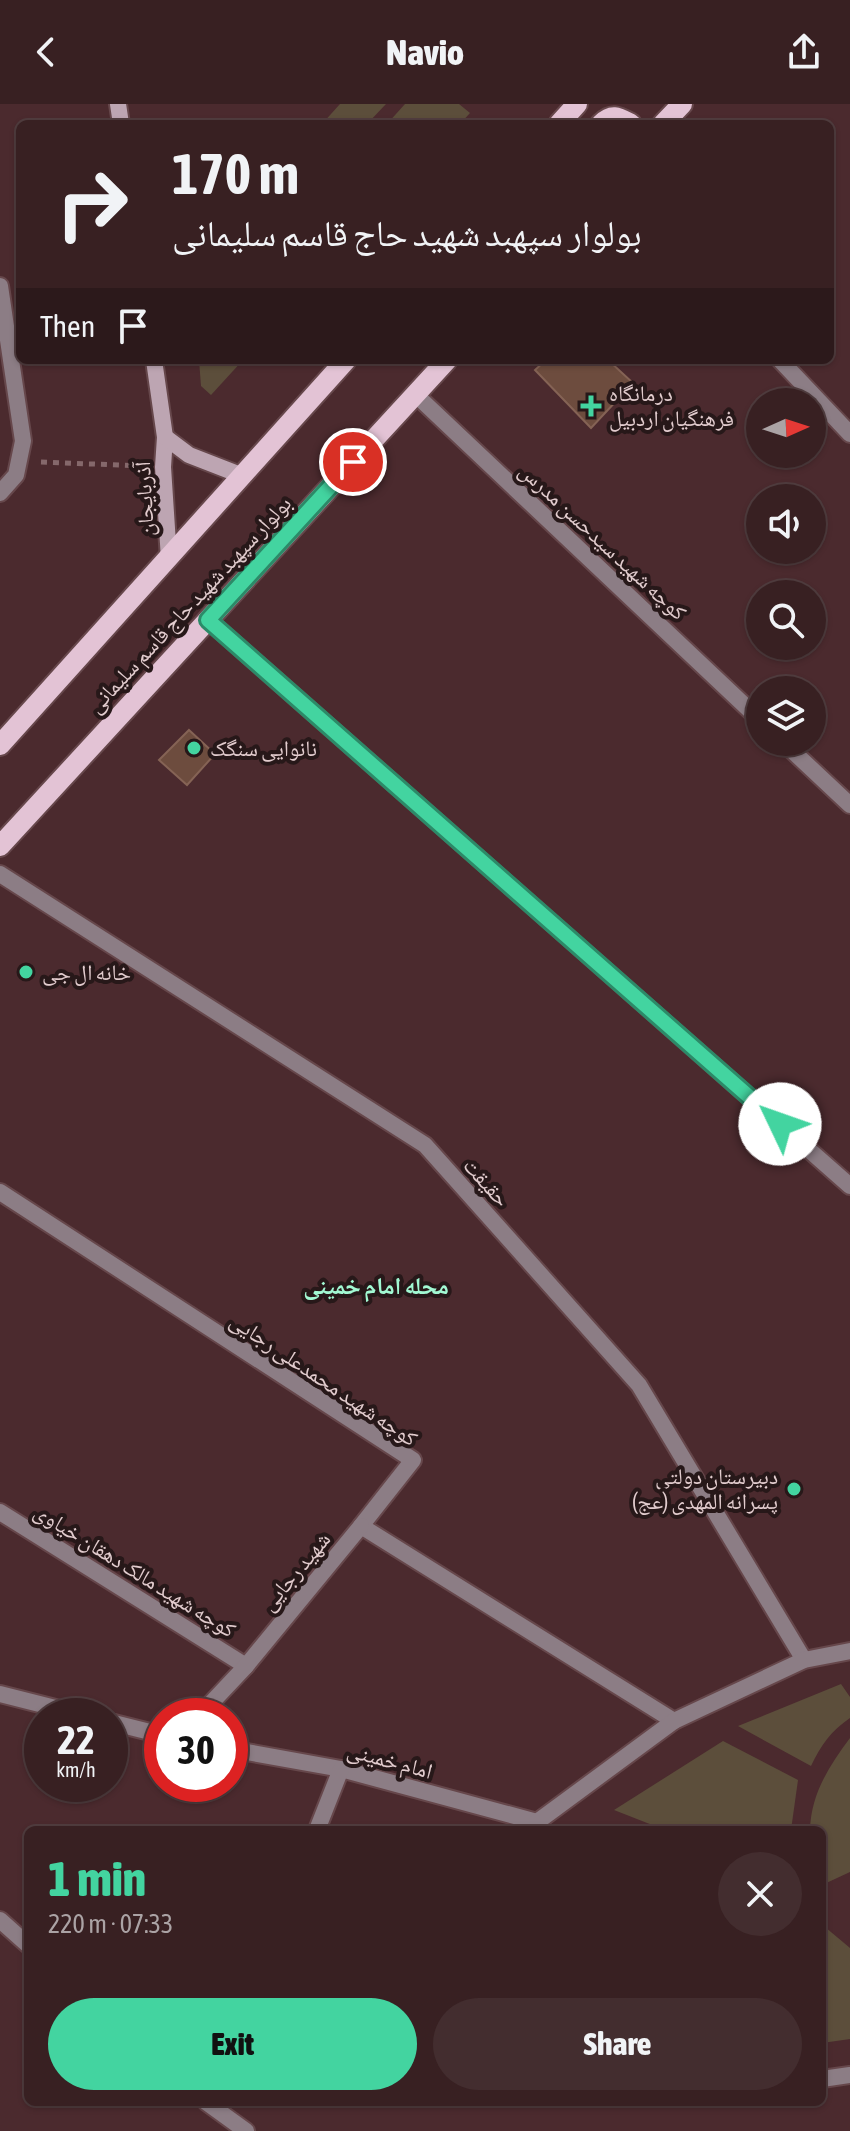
<!DOCTYPE html>
<html lang="en">
<head>
<meta charset="utf-8">
<style>
  body { margin:0; font-family:"Asap Condensed","Noto Naskh Arabic",sans-serif; background:#432d2f; color:#f1f3f6; height:100vh; display:flex; flex-direction:column; font-size:30px; white-space:nowrap }
  * { box-sizing:border-box; margin:0 }
  p { font-size:26px; color:#aba3a5 }
  .icon { flex:none; width:44px; height:44px; fill:none; stroke:currentColor; stroke-width:2; stroke-linecap:round; stroke-linejoin:round }
  .map { position:relative; flex:1; overflow:hidden }
  .side { position:absolute; left:24px; top:1722px; width:802px; height:280px; display:flex; flex-direction:column; background:#382022; border-radius:12px; box-shadow:0 2px 6px #0004,0 0 0 2px #523e40 }
  .side>* { flex:none }
  .top-card { position:absolute; left:16px; top:16px; width:818px; height:244px; border-radius:12px; box-shadow:0 2px 6px #0004,0 0 0 2px #523e40; background:#382022; color:#f1f3f6; overflow:hidden }
  .needle { width:52px; rotate:87deg }
  .buttons { position:absolute; left:746px; top:284px; display:grid; gap:16px }
  .buttons a { display:grid; place-items:center; width:80px; height:80px; border-radius:50%; background:#382022; box-shadow:0 2px 6px #0004,0 0 0 2px #523e40; font-size:40px }
  .speed { position:absolute; left:24px; top:1594px; display:flex; gap:16px; font-size:40px; font-weight:700; text-align:center }
  .speed>* { display:grid; place-content:center; width:104px; height:104px; border-radius:50%; background:#382022; box-shadow:0 2px 6px #0004,0 0 0 2px #523e40; line-height:1 }
  .speed small { font-size:20px; font-weight:400 }
  .speed .limit { border:12px solid #d22; background:#fff; color:#111 }
  .pin { position:absolute; display:grid; place-items:center; width:68px; height:68px; color:#fff; margin:-34px; border:4px solid #fff; border-radius:50%; box-shadow:0 2px 8px #0007 }
  .me { position:absolute; width:88px; margin:-44px; rotate:312deg; stroke-linejoin:round; filter:drop-shadow(0 0 6px #0008) }
  .turn { display:flex; align-items:center; gap:28px; height:168px; padding:0 24px; font-size:36px }
  .turn .icon { width:104px; height:104px; stroke-width:2.5 }
  .turn b { display:block; font-size:56px; line-height:68px }
  .then { display:flex; align-items:center; height:76px; padding:0 24px; background:#0003; gap:16px; font-size:30px }
  .round { display:grid; place-items:center; flex:none; width:84px; height:84px; border-radius:42px; background:#432d2f }
  .overview { display:flex; align-items:center; justify-content:space-between; height:136px; padding:0 24px }
  h1 { font-size:48px; font-weight:800; line-height:60px; color:#43d4a0 }
  .action { display:flex; gap:16px; margin-top:auto; padding:16px 24px }
  .action a { flex:1; height:92px; border-radius:48px; background:#43d4a0; color:#111; font-size:32px; font-weight:800; line-height:92px; text-align:center }
  .action a+a { background:#432d2f; color:#f1f3f6 }
  header { display:flex; justify-content:space-between; align-items:center; height:104px; padding:0 24px; background:#382022; font-size:36px; font-weight:800 }
  .map>svg:first-child { display:block }
  .green { fill:#5c4e3b }
  .building { fill:#6d4c3e; stroke:#856355; stroke-width:2 }
  .lines { fill:none; stroke-linecap:round; stroke-linejoin:round }
  .street-casing { stroke:#66474b; stroke-width:20 }
  .secondary-casing { stroke:#66474b; stroke-width:20 }
  .primary-casing { stroke:#66474b; stroke-width:24 }
  .path { stroke:#85686b; stroke-width:5; stroke-dasharray:6 6; stroke-linecap:butt }
  .street { stroke:#8c7d85; stroke-width:16 }
  .secondary { stroke:#bda5b2; stroke-width:16 }
  .primary { stroke:#e3c3d5; stroke-width:20 }
  .route-casing { stroke:#2c8a68; stroke-width:20 }
  .route { stroke:#43d4a0; stroke-width:14 }
  .poi-dot { fill:#43d4a0; stroke:#271819; stroke-width:3 }
  .labels { text-anchor:middle; stroke-width:8; stroke-linejoin:round; paint-order:stroke }
  .poi-label { font-size:22px; fill:#e2ccce; stroke:#271819; text-anchor:start }
  .street-label { font-size:22px; fill:#e2ccce; stroke:#271819 }
  .neighbourhood-label { font-size:24px; font-weight:bold; fill:#a2f9d3; stroke:#271819 }
</style>
</head>
<body>
<header><svg class="icon" aria-label="back" viewBox="0 0 24 24"><path d="M15 5l-7 7 7 7"/></svg>Navio<svg class="icon" aria-label="share" viewBox="0 0 24 24"><path d="M12 15V3M7 8l5-5 5 5M5 13v7h14v-7"/></svg></header>
<div class="map">
<svg width="850" height="2027" viewBox="0 0 850 2027">
  <rect width="100%" height="100%" fill="#4b2a2e"/>
  <g class="green">
    <path d="M 340,0 L 386,0 L 367,20 L 322,20 Z"/>
    <path d="M 405,0 L 459,0 L 470,9 L 460,20 L 387,20 Z"/>
    <path d="M 199,256 L 243,256 L 211,291 L 201,282 Z"/>
    <path d="M 841,1580 L 850,1593 L 850,1614 C 831,1627 821,1641 811,1662 L 738,1622 Z"/>
    <path d="M 850,1634 L 850,1768 L 822,1781 L 822,1726 L 810,1726 C 811,1690 829,1662 850,1634 Z"/>
    <path d="M 723,1637 L 798,1676 L 791,1726 L 665,1726 L 614,1706 Z"/>
    <path d="M 825,1823 L 850,1844 L 850,1935 L 822,1939 L 822,1840 Z"/>
  </g>
  <g class="building">
    <path d="M 546,256 L 608,256 L 633,279 L 591,324 L 535,266 Z"/>
    <path d="M 189,626 L 215,650 L 187,681 L 159,656 Z"/>
  </g>
  <g class="lines">
    <defs>
      <g id="street">
        <path d="M 0,182 L 23,337 L 16,371 L 0,389"/>
        <path d="M 780,256 L 850,330"/>
        <path d="M 415,290 L 760,616"/>
        <path d="M 208,516 L 850,1082"/>
        <path d="M 783,638 L 850,701"/>
        <path d="M 0,770 L 425,1041 L 639,1281 L 804,1556"/>
        <path d="M 0,1088 L 413,1356 L 361,1422 L 674,1617"/>
        <path d="M 0,1408 L 246,1562"/>
        <path d="M 0,1590 L 87,1612"/>
        <path d="M 199,1612 L 246,1562 L 361,1422"/>
        <path d="M 110,1618 L 162,1631"/>
        <path d="M 230,1645 L 341,1665 L 537,1718"/>
        <path d="M 537,1718 L 674,1617 L 804,1556 L 850,1547"/>
        <path d="M 317,1726 L 341,1665"/>
        <path d="M 0,1816 L 28,1841"/>
        <path d="M 822,1975 L 850,1971"/>
        <path d="M 206,1998 L 246,2027"/>
      </g>
      <g id="secondary">
        <path d="M 118,0 L 121,20"/>
        <path d="M 154,256 L 165,333 L 163,363 L 169,455"/>
        <path d="M 165,333 L 189,351 L 243,372"/>
      </g>
      <g id="primary">
        <path d="M 559,20 L 577,0"/>
        <path d="M 601,20 C 612,9 618,13 631,20"/>
        <path d="M 663,20 L 682,0"/>
        <path d="M 0,641 L 346,256"/>
        <path d="M 0,742 L 447,256"/>
      </g>
    </defs>
    <use href="#street" class="street-casing"/>
    <use href="#secondary" class="secondary-casing"/>
    <use href="#primary" class="primary-casing"/>
    <path class="path" d="M 41,358 L 143,362"/>
    <use href="#street" class="street"/>
    <use href="#secondary" class="secondary"/>
    <use href="#primary" class="primary"/>
  </g>
  <g class="lines">
    <defs>
      <path id="route" d="M 353,358 L 208,516 L 780,1020"/>
    </defs>
    <use href="#route" class="route-casing"/>
    <use href="#route" class="route"/>
  </g>
  <g class="poi-dot">
    <path d="M587 290h8v8h8v8h-8v8h-8v-8h-8v-8h8z"/>
    <circle cx="194" cy="644" r="8"/>
    <circle cx="26" cy="868" r="8"/>
    <circle cx="794" cy="1385" r="8"/>
  </g>
  <g class="labels">
    <g class="poi-label">
      <text x="609" y="297">درمانگاه<tspan x="609" dy="25">فرهنگیان اردبیل</tspan></text>
      <text x="210" y="652">نانوایی سنگک</text>
      <text x="42" y="876">خانه ال جی</text>
      <text x="778" y="1380" text-anchor="end">دبیرستان دولتی<tspan x="778" dy="25">پسرانه المهدی (عج)</tspan></text>
    </g>
    <g class="street-label">
      <text transform="translate(144 395) rotate(-93)" y="8">آذربایجان</text>
      <text transform="translate(603 437) rotate(43)" y="8">کوچه شهید سیدحسن مدرس</text>
      <text transform="translate(189 500) rotate(-47)" y="8">بولوار سپهبد شهید حاج قاسم سلیمانی</text>
      <text transform="translate(487 1078) rotate(48)" y="8">حقیقت</text>
      <text transform="translate(324 1275) rotate(34)" y="8">کوچه شهید محمدعلی رجایی</text>
      <text transform="translate(135 1466) rotate(32)" y="8">کوچه شهید مالک دهقان‌ خیاوی</text>
      <text transform="translate(295 1467) rotate(-50)" y="8">شهید رجایی</text>
      <text transform="translate(390 1656) rotate(15)" y="8">امام خمینی</text>
    </g>
    <g class="neighbourhood-label">
      <text x="376" y="1190">محله امام خمینی</text>
    </g>
  </g>
</svg>
<div class="buttons">
<a><svg class="needle" viewBox="-14 -14 28 28"><path d="M0-13l5 13h-10z" fill="#e53935"/><path d="M0 13l5-13h-10z" fill="#aba3a5"/></svg></a>
<a><svg class="icon" aria-label="sound" viewBox="0 0 24 24"><path d="M4 9h4l5-4v14l-5-4H4zM17 9q2 3 0 6"/></svg></a>
<a><svg class="icon" aria-label="search" viewBox="0 0 24 24"><circle cx="10" cy="10" r="6"/><path d="M15 15l6 6"/></svg></a>
<a><svg class="icon" aria-label="layers" viewBox="0 0 24 24"><path d="M12 4l9 5-9 5-9-5zM3 14l9 5 9-5"/></svg></a>
</div>
<div class="speed"><div>22<small>km/h</small></div><div class="limit">30</div></div>
<div class="pin" style="left:353px;top:358px;background:#d93025"><svg class="icon" aria-label="arrive" viewBox="0 0 24 24"><path d="M6 21V4h12l-3 4 3 4H6"/></svg></div>
<svg class="me" style="left:780px;top:1020px" viewBox="-20 -20 40 40"><circle r="19" fill="#fff"/><path d="M0-13L10 11 0 6-10 11z" fill="#43d4a0"/></svg>
<div class="top-card">
<div class="turn"><svg class="icon" aria-label="right" viewBox="0 0 24 24"><path d="M7 20v-9h11M14 6l5 5-5 5"/></svg><div><b>170 m</b>بولوار سپهبد شهید حاج قاسم سلیمانی</div></div>
<div class="then">Then<svg class="icon" aria-label="arrive" viewBox="0 0 24 24"><path d="M6 21V4h12l-3 4 3 4H6"/></svg></div>
</div>
<section class="side">
<div class="overview"><div><h1>1 min</h1><p>220 m · 07:33</p></div><a class="round"><svg class="icon" aria-label="close" viewBox="0 0 24 24"><path d="M6 6l12 12M18 6L6 18"/></svg></a></div>
<div class="action"><a>Exit</a><a>Share</a></div>
</section>
</div>
</body>
</html>
